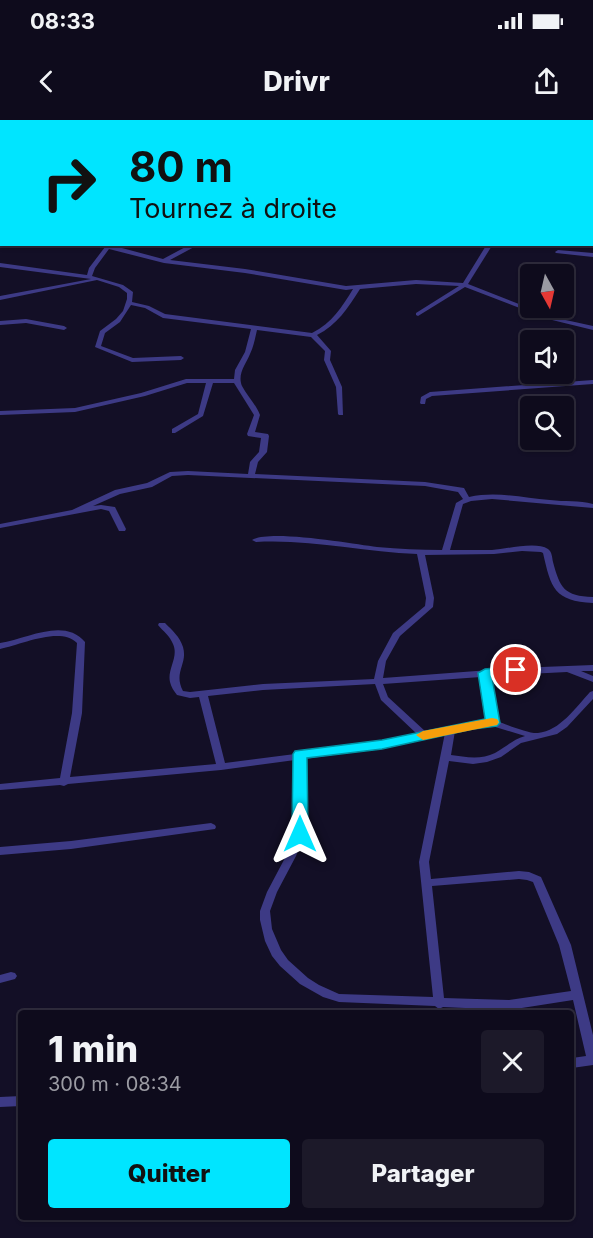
<!DOCTYPE html>
<html lang="fr">
<head>
<meta charset="utf-8">
<style>
  body { margin:0; font-family:Inter,sans-serif; background:#1c1929; color:#f1f3f6; height:100vh; display:flex; flex-direction:column; font-size:22px; white-space:nowrap }
  * { box-sizing:border-box; margin:0 }
  p { font-size:20px; color:#9b9ba3 }
  .icon { flex:none; width:33px; height:33px; fill:none; stroke:currentColor; stroke-width:2; stroke-linecap:round; stroke-linejoin:round }
  .map { position:relative; flex:1; overflow:hidden }
  .panel { position:absolute; left:18px; top:890px; width:556px; height:210px; display:flex; flex-direction:column; background:#0e0b1c; border-radius:6px; box-shadow:0 2px 4px #0004,0 0 0 2px #2e2b3b }
  .panel>* { flex:none }
  .hud { position:absolute; left:0px; top:0px; width:594px; height:126px; box-shadow:0 2px 4px #0004,0 0 0 2px #2e2b3b; background:#00e5ff; color:#111; overflow:hidden }
  .needle { width:39px; rotate:172deg }
  .fabs { position:absolute; left:520px; top:144px; display:grid; gap:12px }
  .fabs a { display:grid; place-items:center; width:54px; height:54px; border-radius:6px; background:#0e0b1c; box-shadow:0 2px 4px #0004,0 0 0 2px #2e2b3b; font-size:30px }
  .pin { position:absolute; display:grid; place-items:center; width:51px; height:51px; color:#fff; margin:-26px; border:3px solid #fff; border-radius:50%; box-shadow:0 2px 6px #0007 }
  .me { position:absolute; width:66px; margin:-33px; rotate:0deg; stroke-linejoin:round; filter:drop-shadow(0 0 4px #0008) }
  .turn { display:flex; align-items:center; gap:21px; height:126px; padding:0 30px; font-size:27px }
  .turn .icon { width:78px; height:78px; stroke-width:2.5 }
  .turn b { display:block; font-size:42px; line-height:51px }
  .round { display:grid; place-items:center; flex:none; width:63px; height:63px; border-radius:6px; background:#1c1929 }
  .summary { display:flex; align-items:center; justify-content:space-between; height:102px; padding:0 30px }
  h1 { font-size:36px; font-weight:800; line-height:45px }
  .cta { display:flex; gap:12px; margin-top:auto; padding:12px 30px }
  .cta a { flex:1; height:69px; border-radius:6px; background:#00e5ff; color:#111; font-size:24px; font-weight:800; line-height:69px; text-align:center }
  .cta a+a { background:#1c1929; color:#f1f3f6 }
  .status { display:flex; justify-content:space-between; align-items:center; height:42px; padding:0 30px; background:#0e0b1c; direction:ltr }
  .status svg { height:16px; fill:currentColor }
  header { display:flex; justify-content:space-between; align-items:center; height:78px; padding:0 30px; background:#0e0b1c; font-size:27px; font-weight:800 }
  .map>svg:first-child { display:block }
  .lines { fill:none; stroke-linecap:round; stroke-linejoin:round }
  .minor { fill:#3d3a85; fill-rule:evenodd }
  .trunk { fill:#e055d1; fill-rule:evenodd }
  .route { fill:#00e5ff; stroke:#0095a6; stroke-width:1.5 }
  .slow { fill:#f59e0b }
</style>
</head>
<body>
<div class="status"><b>08:33</b><svg viewBox="0 0 49 12"><path d="M0 12V9h3v3zM5 12V6h3v6zM10 12V3h3v9zM15 12V0h3v12zM26 1h20v11H26zM47 4h2v5h-2z"/></svg></div>
<header><svg class="icon" aria-label="back" viewBox="0 0 24 24"><path d="M15 5l-7 7 7 7"/></svg>Drivr<svg class="icon" aria-label="share" viewBox="0 0 24 24"><path d="M12 15V3M7 8l5-5 5 5M5 13v7h14v-7"/></svg></header>
<div class="map">
<svg width="593" height="1118" viewBox="0 0 593 1118">
  <rect width="100%" height="100%" fill="#130f26"/>
  <g class="lines">
    <g class="minor">
      <path d="M 40,0 L 44,0 L 44,2 L 39,2 Z"/>
      <path d="M 313,0 L 320,2 L 314,2 Z"/>
      <path d="M 426,0 L 431,0 L 430,2 L 425,2 Z"/>
      <path d="M 470,0 L 483,2 L 472,2 Z"/>
      <rect x="592" y="19" width="1" height="2"/>
      <rect x="0" y="27" width="2" height="3"/>
      <path d="M 0,48 L 2,48 L 2,52 L 0,53 Z"/>
      <rect x="0" y="77" width="2" height="4"/>
      <rect x="0" y="112" width="2" height="4"/>
      <rect x="592" y="115" width="1" height="4"/>
      <path d="M 96,124 L 107,124 L 163,139 L 191,124 L 196,124 L 196,126 L 170,140 L 245,149 L 346,166 L 416,160 L 463,163 L 487,124 L 493,124 L 468,164 L 552,197 L 593,206 L 593,210 L 548,199 L 465,167 L 418,196 L 416,195 L 416,193 L 459,166 L 416,164 L 360,169 C 348,188 337,205 317,215 L 331,231 L 330,240 L 342,267 L 343,295 L 339,295 L 338,294 L 336,267 L 324,240 L 325,231 L 311,217 L 257,210 C 255,218 254,226 250,234 C 246,244 237,254 242,266 C 247,276 256,284 260,295 L 255,312 L 268,314 L 269,316 L 267,332 L 258,342 L 255,354 L 425,362 L 464,368 L 469,377 C 497,371 523,378 550,380 C 565,382 579,380 593,384 L 593,388 L 492,379 L 471,381 L 463,384 L 450,430 C 464,430 478,430 492,430 C 507,429 536,421 548,429 C 552,432 552,437 553,442 C 560,468 564,476 593,477 L 593,483 C 554,481 551,468 543,433 L 541,432 L 522,431 L 494,434 L 425,435 L 434,478 L 433,487 L 400,516 L 386,541 L 383,558 L 516,548 L 593,545 L 593,551 L 581,551 L 593,556 L 593,562 L 567,552 L 490,556 L 496,601 C 506,604 529,614 538,613 C 560,611 576,587 590,572 L 593,571 L 593,579 L 567,607 L 557,614 L 521,623 L 501,637 L 487,642 L 473,644 L 449,641 L 429,742 L 431,759 L 519,751 L 529,752 L 541,757 L 571,825 L 593,915 L 593,945 L 572,948 L 572,938 L 586,936 L 573,880 L 509,890 L 443,887 L 439,889 L 435,886 L 339,882 L 323,877 L 300,864 L 280,846 L 272,836 L 265,821 L 260,800 L 260,791 L 267,772 L 286,736 L 294,717 L 297,689 L 295,640 L 221,650 L 68,664 L 64,666 L 60,665 L 0,670 L 0,664 L 60,658 L 72,593 L 77,523 C 60,506 21,525 0,529 L 0,523 C 27,519 64,497 85,522 L 82,593 L 70,657 L 216,644 L 199,577 L 190,578 L 177,575 C 174,571 171,567 170,562 C 167,549 179,537 173,524 C 170,516 163,511 158,505 L 159,503 L 165,503 C 172,510 180,517 183,527 C 188,544 173,552 183,571 L 190,572 L 263,564 L 374,559 L 378,541 L 393,513 L 425,486 L 426,478 L 417,434 C 363,432 310,419 256,422 L 252,420 C 270,409 353,424 377,427 C 399,429 420,430 442,430 L 456,383 L 463,379 L 458,372 L 425,366 L 188,355 L 172,356 L 152,367 L 120,374 L 93,386 L 101,385 L 115,387 L 126,409 L 125,411 L 119,411 L 109,391 L 101,389 L 0,408 L 0,404 L 72,390 L 115,370 L 147,363 L 170,352 L 188,351 L 248,354 L 250,342 L 259,332 L 261,318 L 248,316 L 247,314 L 254,295 L 234,263 L 213,263 L 203,296 L 175,313 L 172,313 L 172,309 L 198,294 L 206,263 L 187,263 L 145,276 L 75,292 L 0,295 L 0,291 L 75,288 L 141,273 L 186,259 L 234,259 L 235,250 L 245,232 L 251,209 L 163,198 L 145,188 L 131,185 L 120,202 L 105,213 L 101,226 L 133,238 L 181,236 L 184,238 L 181,240 L 132,242 L 95,227 L 100,211 L 116,199 L 123,191 L 127,179 L 127,173 L 119,167 L 97,160 L 0,180 L 0,176 L 91,159 L 0,147 L 0,143 L 87,155 L 89,148 L 105,127 ZM 109,129 L 164,143 L 245,153 L 346,170 L 353,169 C 342,187 332,203 312,213 L 165,194 L 149,186 L 132,182 L 133,172 L 123,165 L 92,156 L 95,148 ZM 481,557 L 487,600 L 473,601 L 426,612 L 388,577 L 383,564 ZM 375,564 L 381,580 L 417,614 L 382,622 L 304,633 L 300,631 L 295,634 L 225,643 L 208,576 L 263,570 ZM 492,606 L 525,616 C 512,620 506,627 495,633 C 481,640 465,637 451,635 L 455,611 L 473,607 ZM 445,613 L 419,742 L 433,877 L 339,874 L 319,865 L 308,858 L 288,840 L 281,830 L 272,809 L 270,791 L 277,772 L 296,736 L 304,717 L 307,689 L 305,639 L 382,628 ZM 519,759 L 527,760 L 533,762 L 559,825 L 571,871 L 509,880 L 444,878 L 432,766 Z"/>
      <path d="M 558,130 L 593,133 L 593,137 L 556,133 L 555,132 Z"/>
      <path d="M 26,199 L 64,206 L 67,208 L 64,210 L 26,203 L 0,205 L 0,201 Z"/>
      <path d="M 593,260 L 593,264 L 432,276 L 426,279 L 425,284 L 421,284 L 420,283 L 421,277 L 430,272 Z"/>
      <path d="M 211,703 L 215,705 L 216,707 L 215,709 L 71,729 L 0,735 L 0,727 L 71,721 Z"/>
      <path d="M 11,852 L 15,853 L 17,856 L 15,859 L 0,863 L 0,855 Z"/>
      <path d="M 21,976 L 21,986 L 0,987 L 0,977 Z"/>
    </g>
    <g class="trunk">
      <path d="M 457,0 L 474,2 L 458,2 Z"/>
      <rect x="592" y="20" width="1" height="4"/>
    </g>
  </g>
  <path class="route" d="M 516,546 L 523,550 L 521,553 L 492,557 L 500,603 L 497,606 L 473,609 L 382,629 L 307,638 L 308,714 L 306,718 L 295,718 L 292,714 L 293,634 L 295,631 L 382,620 L 485,599 L 478,553 L 485,549 Z"/>
  <path class="slow" d="M 492,598 L 497,599 L 499,602 L 497,605 L 423,620 L 416,615 L 423,611 Z"/>
</svg>
<div class="fabs">
<a><svg class="needle" viewBox="-14 -14 28 28"><path d="M0-13l5 13h-10z" fill="#e53935"/><path d="M0 13l5-13h-10z" fill="#9b9ba3"/></svg></a>
<a><svg class="icon" aria-label="sound" viewBox="0 0 24 24"><path d="M4 9h4l5-4v14l-5-4H4zM17 9q2 3 0 6"/></svg></a>
<a><svg class="icon" aria-label="search" viewBox="0 0 24 24"><circle cx="10" cy="10" r="6"/><path d="M15 15l6 6"/></svg></a>
</div>
<div class="pin" style="left:516px;top:550px;background:#d93025"><svg class="icon" aria-label="arrive" viewBox="0 0 24 24"><path d="M6 21V4h12l-3 4 3 4H6"/></svg></div>
<svg class="me" style="left:300px;top:714px" viewBox="-20 -20 40 40"><path d="M0-17L14 15 0 8-14 15z" fill="#00e5ff" stroke="#fff" stroke-width="4"/></svg>
<div class="hud">
<div class="turn"><svg class="icon" aria-label="right" viewBox="0 0 24 24"><path d="M7 20v-9h11M14 6l5 5-5 5"/></svg><div><b>80 m</b>Tournez à droite</div></div>
</div>
<section class="panel">
<div class="summary"><div><h1>1 min</h1><p>300 m · 08:34</p></div><a class="round"><svg class="icon" aria-label="close" viewBox="0 0 24 24"><path d="M6 6l12 12M18 6L6 18"/></svg></a></div>
<div class="cta"><a>Quitter</a><a>Partager</a></div>
</section>
</div>
</body>
</html>
